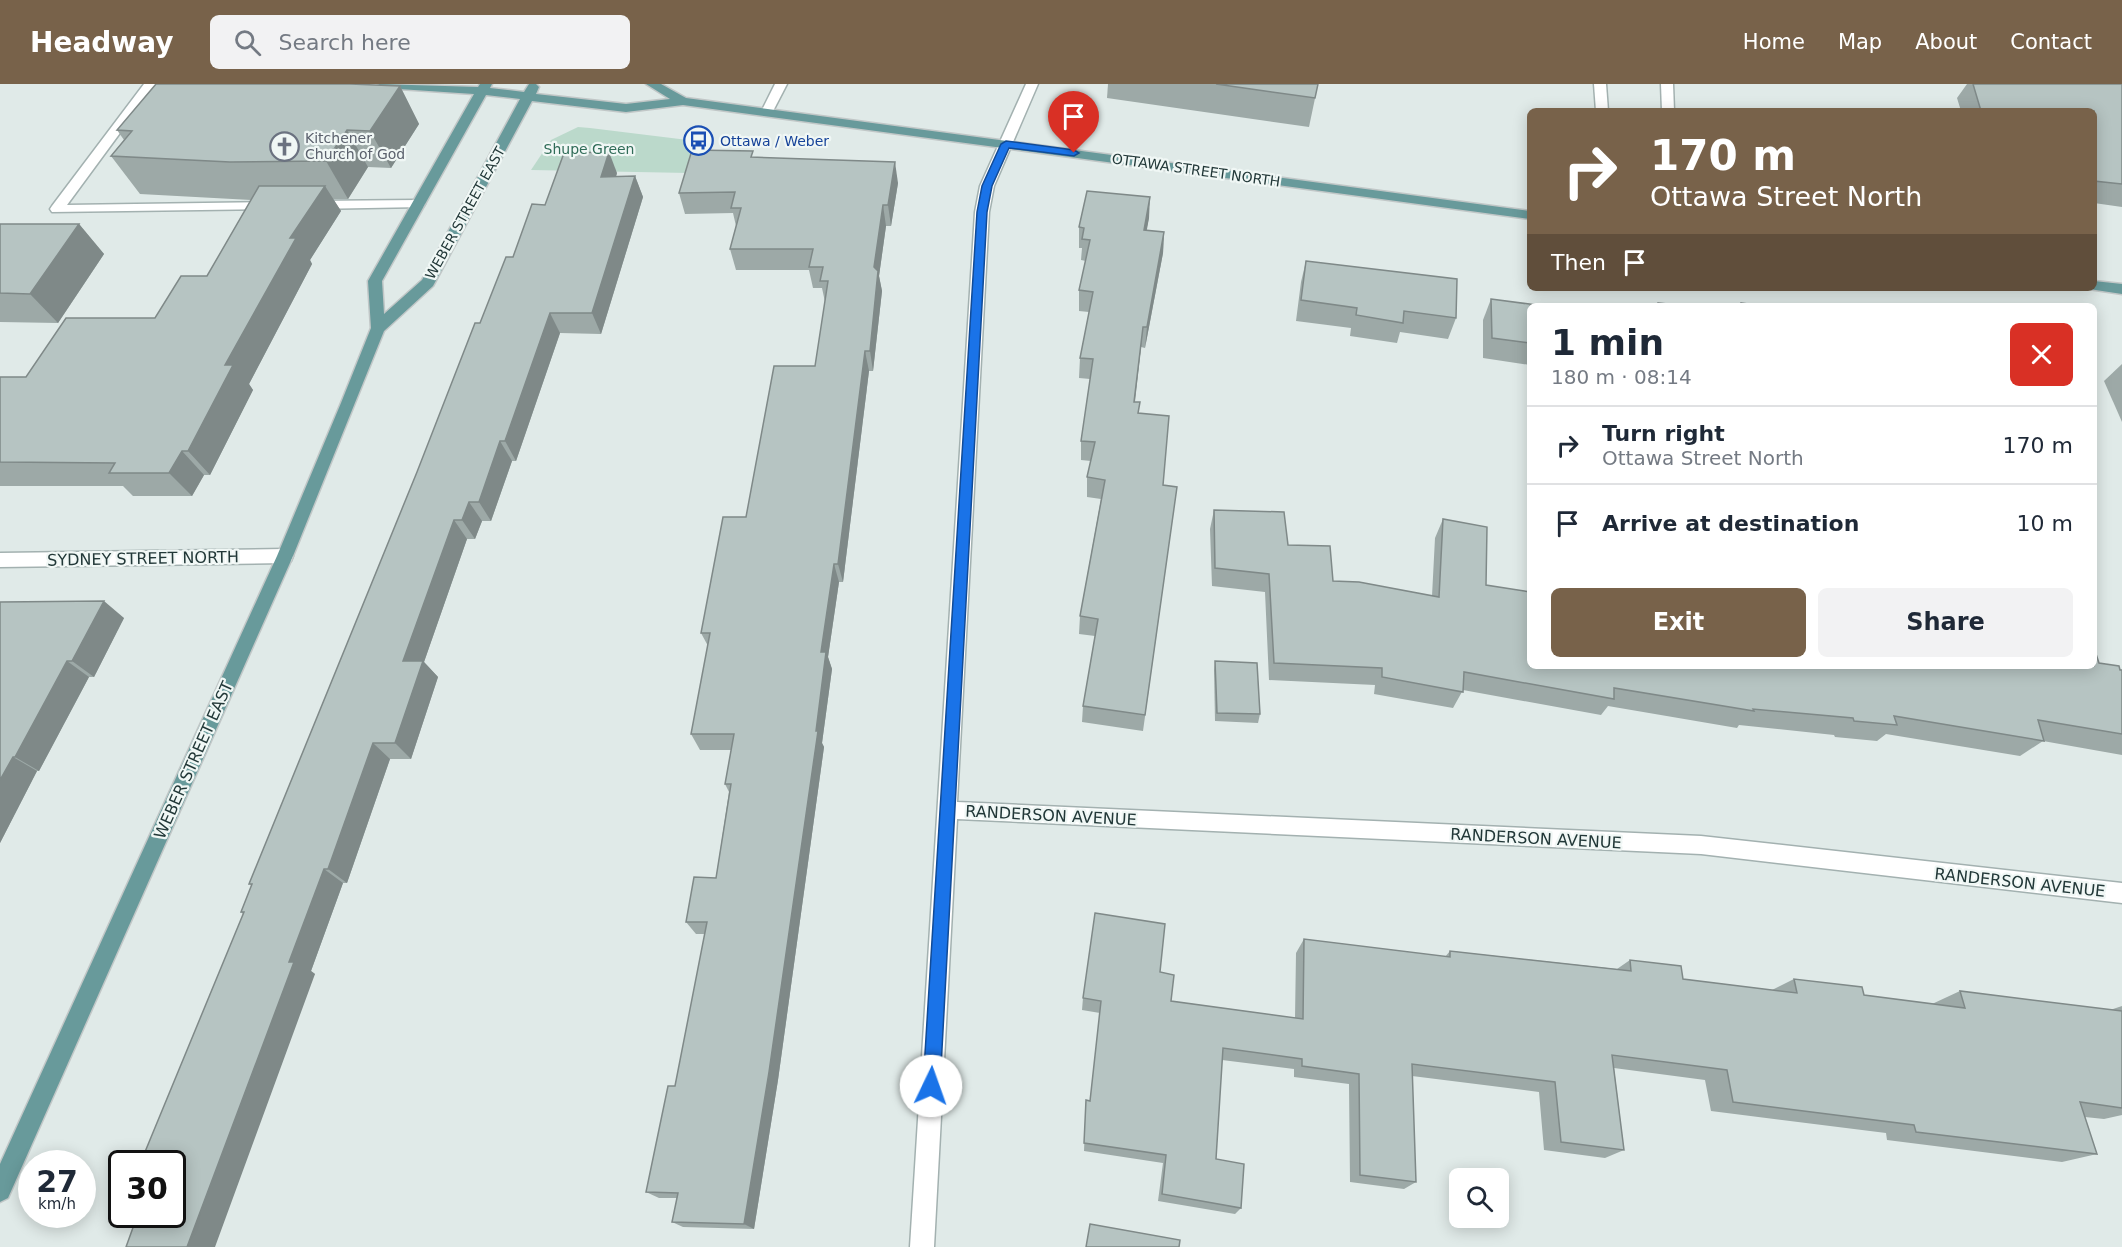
<!DOCTYPE html>
<html lang="en">
<head>
<meta charset="utf-8">
<style>
  body { margin:0; font-family:"DejaVu Sans",sans-serif; background:#f2f2f3; color:#1f2937; height:100vh; display:flex; flex-direction:column; font-size:22px; white-space:nowrap }
  * { box-sizing:border-box; margin:0 }
  p { font-size:20px; color:#747a83 }
  .icon { flex:none; width:33px; height:33px; fill:none; stroke:currentColor; stroke-width:2; stroke-linecap:round; stroke-linejoin:round }
  .map { position:relative; flex:1; overflow:hidden }
  .details { position:absolute; left:1527px; top:219px; width:570px; height:366px; display:flex; flex-direction:column; background:#fff; border-radius:9px; box-shadow:0 3px 15px #0003 }
  .details>* { flex:none }
  .top-card { position:absolute; left:1527px; top:24px; width:570px; height:183px; border-radius:9px; box-shadow:0 3px 15px #0003; background:#78624a; color:#fff; overflow:hidden }
  .controls { position:absolute; left:1449px; top:1084px; display:grid; gap:12px }
  .controls a { display:grid; place-items:center; width:60px; height:60px; border-radius:9px; background:#fff; box-shadow:0 3px 15px #0003; font-size:30px }
  .speed { position:absolute; left:18px; top:1066px; display:flex; gap:12px; font-size:30px; font-weight:700; text-align:center }
  .speed>* { display:grid; place-content:center; width:78px; height:78px; border-radius:50%; background:#fff; box-shadow:0 3px 15px #0003; line-height:1 }
  .speed small { font-size:15px; font-weight:400 }
  .speed .limit { border:3px solid #111; border-radius:9px; background:#fff; color:#111 }
  .pin { position:absolute; display:grid; place-items:center; width:51px; height:51px; color:#fff; margin:-62px -26px; border-radius:50% 50% 50% 0; rotate:-45deg; box-shadow:0 0 6px #0007 }
  .pin .icon { rotate:45deg }
  .me { position:absolute; width:66px; margin:-33px; rotate:3deg; stroke-linejoin:round; filter:drop-shadow(0 0 4px #0008) }
  .turn { display:flex; align-items:center; gap:21px; height:126px; padding:0 24px; font-size:27px }
  .turn .icon { width:78px; height:78px; stroke-width:2.5 }
  .turn b { display:block; font-size:42px; line-height:51px }
  .then { display:flex; align-items:center; height:57px; padding:0 24px; background:#0003; gap:12px; font-size:22px }
  .round { display:grid; place-items:center; flex:none; width:63px; height:63px; border-radius:9px; background:#f2f2f3 }
  .summary { display:flex; align-items:center; justify-content:space-between; height:102px; padding:0 24px }
  h1 { font-size:36px; font-weight:700; line-height:45px }
  .action { display:flex; gap:12px; margin-top:auto; padding:12px 24px }
  .action a { flex:1; height:69px; border-radius:9px; background:#78624a; color:#fff; font-size:24px; font-weight:700; line-height:69px; text-align:center }
  .action a+a { background:#f2f2f3; color:#1f2937 }
  ul { padding:0; list-style:none }
  li { display:flex; align-items:center; gap:18px; height:78px; padding:0 24px; border-top:2px solid #e0e1e3 }
  li div { flex:1 }
  li b { display:block; font-size:22px }
  li em { font-style:normal }
  header { display:flex; align-items:center; gap:36px; box-sizing:border-box; height:84px; padding:0 30px; background:#78624a; color:#fff }
  header strong { font-size:28px }
  nav { display:flex; gap:33px; margin-inline-start:auto; font-size:21px }
  .search { width:420px; height:54px; background:#f2f2f3; display:flex; align-items:center; gap:15px; box-sizing:border-box; padding:0 21px; border-radius:9px; color:#747a83; font-size:22px }
  .map>svg:first-child { display:block }
  .green { fill:#bbd9cb }
  .lines { fill:none; stroke-linecap:round; stroke-linejoin:round }
  .minor-casing { stroke:#a3b1b0; stroke-width:3 }
  .major-casing { stroke:#c1c7c7; stroke-width:3 }
  .minor { fill:#fff; fill-rule:evenodd }
  .major { fill:#689a9b; fill-rule:evenodd }
  .wall { fill:#9da9a7 }
  .shaded-wall { fill:#7f8988 }
  .building { fill:#b6c4c2; stroke:#7f8988; stroke-width:1.5 }
  .route { fill:#1a73e8; stroke:#114b97; stroke-width:1.5 }
  .labels { text-anchor:middle; stroke-width:4.5; stroke-linejoin:round; paint-order:stroke }
  .far-worship-label { font-size:14px; fill:#5b616d; stroke:#f0f7f5; text-anchor:start }
  .far-transit-label { font-size:14px; fill:#164399; stroke:#f0f7f5; text-anchor:start }
  .far-park-label { font-size:14px; fill:#306c58; stroke:#f0f7f5 }
  .far-street-label { font-size:14px; fill:#223838; stroke:#f0f7f5 }
  .street-label { font-size:16px; fill:#223838; stroke:#f0f7f5 }
</style>
</head>
<body>
<header>
<strong>Headway</strong>
<div class="search"><svg class="icon" aria-label="search" viewBox="0 0 24 24"><circle cx="10" cy="10" r="6"/><path d="M15 15l6 6"/></svg>Search here</div>
<nav><a>Home</a><a>Map</a><a>About</a><a>Contact</a></nav>
</header>
<div class="map">
<svg width="2122" height="1163" viewBox="0 0 2122 1163">
  <rect width="100%" height="100%" fill="#e0eae8"/>
  <path class="green" d="M 578,43 L 590,44 L 704,58 L 689,89 L 531,86 L 551,56 Z"/>
  <g class="lines">
    <defs>
      <g id="minor">
        <path d="M 144,0 L 156,0 L 67,121 L 272,118 L 279,122 L 277,125 L 52,128 L 50,125 L 52,122 Z"/>
        <path d="M 775,0 L 787,0 L 772,29 L 764,29 L 762,26 Z"/>
        <path d="M 1026,0 L 1038,0 L 994,102 L 989,128 L 957,718 L 1701,752 L 2122,799 L 2122,819 L 1701,770 L 957,735 L 934,1163 L 910,1163 L 975,128 L 980,102 Z"/>
        <path d="M 1594,0 L 1606,0 L 1608,27 L 1596,27 Z"/>
        <path d="M 1661,0 L 1673,0 L 1674,27 L 1662,27 Z"/>
        <path d="M 418,116 L 423,117 L 425,120 L 423,123 L 312,125 L 305,121 L 312,117 Z"/>
        <path d="M 285,465 L 291,467 L 293,472 L 291,477 L 285,479 L 0,483 L 0,469 Z"/>
      </g>
      <g id="major">
        <path d="M 378,0 L 478,3 L 480,0 L 492,0 L 490,4 L 524,8 L 529,0 L 536,0 L 539,3 L 536,10 L 626,20 L 670,15 L 646,0 L 661,0 L 686,14 L 1530,127 L 1530,135 L 683,21 L 626,28 L 532,17 L 433,202 L 384,247 L 293,472 L 8,1114 L 0,1118 L 0,1080 L 277,472 L 341,319 L 371,244 L 368,197 L 474,10 L 384,4 ZM 486,11 L 520,15 L 422,196 L 384,230 L 382,197 Z"/>
        <path d="M 2094,197 L 2122,200 L 2122,210 L 2089,205 L 2094,204 Z"/>
      </g>
    </defs>
    <use href="#minor" class="minor-casing"/>
    <use href="#major" class="major-casing"/>
    <use href="#minor" class="minor"/>
    <use href="#major" class="major"/>
  </g>
  <g class="wall">
    <path d="M 1108,0 L 1318,0 L 1309,43 L 1107,14 Z"/>
    <path d="M 1967,0 L 2122,0 L 2122,123 L 2094,119 L 2094,27 L 1961,27 L 1957,14 Z"/>
    <path d="M 400,2 L 419,40 L 391,84 L 368,83 L 348,115 L 333,115 L 341,127 L 310,176 L 312,180 L 249,300 L 253,306 L 210,391 L 204,391 L 192,412 L 133,412 L 123,402 L 0,402 L 0,293 L 26,293 L 155,234 L 207,192 L 251,116 L 140,110 L 111,72 L 124,56 L 117,46 Z"/>
    <path d="M 755,73 L 898,99 L 891,142 L 886,142 L 879,192 L 882,207 L 873,287 L 869,287 L 843,498 L 839,498 L 828,573 L 832,585 L 822,659 L 824,663 L 778,996 L 754,1145 L 683,1143 L 672,1138 L 677,1114 L 659,1114 L 646,1108 L 675,1002 L 705,850 L 696,850 L 686,838 L 716,794 L 729,708 L 725,700 L 731,666 L 700,666 L 691,650 L 708,562 L 701,549 L 746,433 L 815,282 L 825,218 L 822,204 L 813,204 L 809,186 L 736,186 L 730,165 L 736,142 L 733,129 L 685,130 L 679,109 Z"/>
    <path d="M 617,89 L 616,93 L 635,92 L 643,113 L 601,250 L 560,249 L 516,377 L 512,377 L 491,437 L 482,437 L 475,455 L 467,455 L 424,578 L 438,593 L 411,675 L 390,675 L 347,799 L 343,799 L 311,887 L 315,890 L 135,1138 L 243,830 L 241,828 L 252,801 L 249,800 L 480,239 L 513,173 L 545,121 Z"/>
    <path d="M 1149,134 L 1146,147 L 1164,148 L 1163,169 L 1145,264 L 1141,263 L 1135,318 L 1163,401 L 1177,403 L 1143,647 L 1082,638 L 1083,622 L 1095,552 L 1079,550 L 1080,532 L 1101,415 L 1087,413 L 1087,393 L 1091,377 L 1081,376 L 1081,357 L 1090,295 L 1079,294 L 1080,274 L 1089,228 L 1079,227 L 1079,206 L 1086,177 L 1081,176 L 1082,164 L 1079,164 L 1079,143 Z"/>
    <path d="M 0,140 L 79,140 L 104,170 L 58,239 L 0,238 Z"/>
    <path d="M 1306,177 L 1456,234 L 1448,255 L 1400,248 L 1397,259 L 1350,252 L 1351,244 L 1296,237 L 1301,198 Z"/>
    <path d="M 1491,215 L 1530,222 L 1530,281 L 1483,274 L 1483,236 Z"/>
    <path d="M 2122,280 L 2122,338 L 2104,297 Z"/>
    <path d="M 1214,426 L 1288,461 L 1333,497 L 1432,512 L 1435,454 L 1443,435 L 1486,501 L 1530,582 L 2094,582 L 2099,579 L 2122,586 L 2122,671 L 2043,657 L 2020,672 L 1886,650 L 1877,657 L 1835,653 L 1834,651 L 1739,641 L 1737,644 L 1608,622 L 1601,631 L 1463,606 L 1453,624 L 1374,610 L 1375,601 L 1269,596 L 1265,508 L 1212,502 L 1210,445 Z"/>
    <path d="M 0,518 L 124,534 L 94,593 L 89,593 L 39,687 L 37,687 L 0,759 Z"/>
    <path d="M 1215,577 L 1260,630 L 1258,639 L 1215,637 L 1214,586 Z"/>
    <path d="M 1304,855 L 1445,873 L 1450,867 L 1617,885 L 1630,876 L 1683,895 L 1772,906 L 1794,895 L 1864,911 L 1932,920 L 1960,907 L 2110,926 L 2122,922 L 2122,1031 L 2104,1035 L 2085,1033 L 2097,1070 L 2062,1078 L 1887,1056 L 1886,1049 L 1711,1027 L 1705,996 L 1614,984 L 1624,1066 L 1605,1074 L 1544,1066 L 1539,1008 L 1412,992 L 1416,1098 L 1404,1105 L 1350,1098 L 1349,1000 L 1294,993 L 1294,985 L 1222,976 L 1216,1075 L 1241,1124 L 1235,1130 L 1158,1117 L 1163,1079 L 1084,1067 L 1086,1016 L 1090,1017 L 1100,929 L 1082,926 L 1083,914 L 1160,888 L 1171,917 L 1295,934 L 1296,869 Z"/>
  </g>
  <g class="shaded-wall">
    <path d="M 400,2 L 419,40 L 391,84 L 370,47 Z"/>
    <path d="M 347,46 L 368,83 L 348,115 L 326,77 Z"/>
    <path d="M 609,68 L 617,89 L 609,114 L 601,93 Z"/>
    <path d="M 895,78 L 898,99 L 891,142 L 888,121 Z"/>
    <path d="M 635,92 L 643,113 L 601,250 L 592,229 Z"/>
    <path d="M 325,102 L 341,127 L 310,176 L 312,180 L 249,300 L 253,306 L 210,391 L 188,367 L 225,281 L 290,154 Z"/>
    <path d="M 1150,113 L 1149,134 L 1143,167 L 1144,146 Z"/>
    <path d="M 883,121 L 886,142 L 879,192 L 882,207 L 873,287 L 870,267 L 874,183 Z"/>
    <path d="M 79,140 L 104,170 L 58,239 L 30,210 Z"/>
    <path d="M 1164,148 L 1163,169 L 1145,264 L 1147,243 Z"/>
    <path d="M 550,229 L 560,249 L 516,377 L 505,357 Z"/>
    <path d="M 1143,243 L 1141,263 L 1132,338 L 1134,318 Z"/>
    <path d="M 865,267 L 869,287 L 843,498 L 838,480 Z"/>
    <path d="M 500,357 L 512,377 L 491,437 L 479,418 Z"/>
    <path d="M 182,367 L 204,391 L 192,412 L 169,389 Z"/>
    <path d="M 469,418 L 482,437 L 475,455 L 462,436 Z"/>
    <path d="M 454,436 L 467,455 L 424,578 L 438,593 L 411,675 L 395,659 L 403,577 Z"/>
    <path d="M 834,480 L 839,498 L 828,573 L 832,585 L 822,659 L 824,663 L 778,996 L 754,1145 L 744,1140 L 816,647 L 821,568 Z"/>
    <path d="M 104,517 L 124,534 L 94,593 L 72,577 Z"/>
    <path d="M 67,577 L 89,593 L 39,687 L 15,673 Z"/>
    <path d="M 373,659 L 390,675 L 347,799 L 328,785 Z"/>
    <path d="M 13,673 L 37,687 L 0,759 L 0,696 Z"/>
    <path d="M 324,785 L 343,799 L 311,887 L 315,890 L 215,1163 L 187,1163 L 289,878 Z"/>
  </g>
  <g class="building">
    <path d="M 156,0 L 350,0 L 400,2 L 370,47 L 347,46 L 326,77 L 230,78 L 111,72 L 132,47 L 117,46 Z"/>
    <path d="M 1216,0 L 1318,0 L 1315,14 Z"/>
    <path d="M 1973,0 L 2122,0 L 2122,100 L 2094,97 L 2094,27 L 1981,27 Z"/>
    <path d="M 692,66 L 753,67 L 751,73 L 895,78 L 888,121 L 883,121 L 874,183 L 878,187 L 870,267 L 865,267 L 838,480 L 834,480 L 821,568 L 826,568 L 816,647 L 818,647 L 769,988 L 744,1140 L 672,1138 L 678,1109 L 646,1108 L 668,1002 L 675,1002 L 707,838 L 686,838 L 694,793 L 716,794 L 731,700 L 725,700 L 734,650 L 691,650 L 710,549 L 701,549 L 723,433 L 746,433 L 774,282 L 815,282 L 828,197 L 820,197 L 823,183 L 809,183 L 813,165 L 730,165 L 741,124 L 731,124 L 735,108 L 679,109 Z"/>
    <path d="M 609,68 L 601,93 L 635,92 L 592,229 L 550,229 L 505,357 L 500,357 L 479,418 L 469,418 L 462,436 L 454,436 L 403,577 L 423,577 L 395,659 L 373,659 L 328,785 L 324,785 L 289,878 L 294,878 L 187,1163 L 126,1163 L 135,1138 L 132,1131 L 172,1131 L 172,1080 L 140,1080 L 244,828 L 241,828 L 252,800 L 249,800 L 417,388 L 475,239 L 480,239 L 506,173 L 513,173 L 532,120 L 545,121 L 564,69 Z"/>
    <path d="M 259,102 L 325,102 L 290,154 L 296,154 L 225,281 L 233,281 L 188,367 L 182,367 L 169,389 L 109,389 L 115,379 L 0,378 L 0,293 L 26,293 L 66,234 L 155,234 L 181,192 L 207,192 Z"/>
    <path d="M 1087,107 L 1150,113 L 1144,146 L 1164,148 L 1147,243 L 1143,243 L 1134,318 L 1140,318 L 1138,329 L 1169,332 L 1163,401 L 1177,403 L 1145,631 L 1083,622 L 1098,535 L 1080,532 L 1105,396 L 1087,393 L 1095,358 L 1081,357 L 1093,275 L 1080,274 L 1093,208 L 1079,206 L 1090,156 L 1082,155 L 1084,144 L 1079,143 Z"/>
    <path d="M 0,140 L 79,140 L 30,210 L 0,209 Z"/>
    <path d="M 1306,177 L 1457,195 L 1456,234 L 1404,227 L 1403,239 L 1356,231 L 1357,224 L 1301,216 Z"/>
    <path d="M 1491,215 L 1544,222 L 1530,222 L 1530,259 L 1492,254 Z"/>
    <path d="M 1658,219 L 1688,222 L 1658,222 Z"/>
    <path d="M 1741,219 L 1763,222 L 1741,222 Z"/>
    <path d="M 1214,426 L 1284,428 L 1288,461 L 1330,462 L 1333,497 L 1359,498 L 1439,513 L 1443,435 L 1487,443 L 1486,501 L 1530,508 L 1530,582 L 2094,582 L 2094,564 L 2099,579 L 2119,582 L 2120,586 L 2122,586 L 2122,650 L 2038,636 L 2044,657 L 1894,632 L 1897,641 L 1854,637 L 1853,634 L 1753,625 L 1754,627 L 1614,604 L 1614,615 L 1464,588 L 1463,608 L 1382,593 L 1382,584 L 1274,579 L 1269,490 L 1215,484 Z"/>
    <path d="M 104,517 L 72,577 L 67,577 L 15,673 L 13,673 L 0,696 L 0,518 Z"/>
    <path d="M 1215,577 L 1257,579 L 1260,630 L 1217,629 Z"/>
    <path d="M 1095,829 L 1165,840 L 1160,888 L 1174,891 L 1171,917 L 1303,935 L 1304,855 L 1450,873 L 1450,867 L 1631,887 L 1630,876 L 1681,882 L 1683,895 L 1797,909 L 1794,895 L 1862,903 L 1864,911 L 1965,924 L 1960,907 L 2122,927 L 2122,1024 L 2080,1018 L 2097,1070 L 1916,1048 L 1914,1041 L 1733,1018 L 1727,986 L 1612,971 L 1624,1066 L 1561,1058 L 1555,998 L 1412,980 L 1416,1098 L 1360,1091 L 1359,990 L 1302,982 L 1302,975 L 1223,964 L 1216,1075 L 1244,1080 L 1241,1124 L 1162,1110 L 1166,1071 L 1084,1059 L 1086,1016 L 1090,1017 L 1101,917 L 1083,914 Z"/>
    <path d="M 1090,1140 L 1180,1156 L 1179,1163 L 1086,1163 Z"/>
  </g>
  <path class="route" d="M 1006,57 L 1074,66 L 1079,69 L 1074,72 L 1009,64 L 992,102 L 987,128 L 940,1002 L 937,1008 L 931,1011 L 925,1008 L 923,1002 L 977,128 L 982,102 L 1001,60 Z"/>
  <defs>
    <symbol id="bus-ring" viewBox="-11 -11 22 22"><circle r="9.5" fill="#f0f7f5" stroke="#1a4fb4" stroke-width="1.5"/><path d="M-5-6H5V4H4V6H2V4H-2V6H-4V4H-5ZM-3.5-4V0h7V-4ZM-3.5 1.2v1.5H-2V1.2ZM2 1.2v1.5H3.5V1.2Z" fill="#1a4fb4"/></symbol>
    <symbol id="church-ring" viewBox="-11 -11 22 22"><circle r="9.5" fill="#f0f7f5" stroke="#6b7280" stroke-width="1.5"/><path d="M-1.2-6h2.4v3.5h3.3v2.4h-3.3V6h-2.4V-.1h-3.3v-2.4h3.3Z" fill="#6b7280"/></symbol>
  </defs>
  <g fill-rule="evenodd">
    <use href="#bus-ring" x="682" y="40" width="33" height="33"/>
    <use href="#church-ring" x="268" y="46" width="33" height="33"/>
  </g>
  <g class="labels">
    <g class="far-worship-label">
      <text x="305" y="59">Kitchener<tspan x="305" dy="16">Church of God</tspan></text>
    </g>
    <g class="far-transit-label">
      <text x="720" y="62">Ottawa / Weber</text>
    </g>
    <g class="far-park-label">
      <text x="589" y="70">Shupe Green</text>
    </g>
    <g class="far-street-label">
      <text transform="translate(1196 86) rotate(8)" y="5">OTTAWA STREET NORTH</text>
      <text transform="translate(465 129) rotate(-61)" y="5">WEBER STREET EAST</text>
    </g>
    <g class="street-label">
      <text transform="translate(143 474) rotate(-1)" y="6">SYDNEY STREET NORTH</text>
      <text transform="translate(193 676) rotate(-66)" y="6">WEBER STREET EAST</text>
      <text transform="translate(1051 731) rotate(3)" y="6">RANDERSON AVENUE</text>
      <text transform="translate(1536 754) rotate(3)" y="6">RANDERSON AVENUE</text>
      <text transform="translate(2020 798) rotate(6)" y="6">RANDERSON AVENUE</text>
    </g>
  </g>
</svg>
<div class="controls">
<a><svg class="icon" aria-label="search" viewBox="0 0 24 24"><circle cx="10" cy="10" r="6"/><path d="M15 15l6 6"/></svg></a>
</div>
<div class="speed"><div>27<small>km/h</small></div><div class="limit">30</div></div>
<div class="pin" style="left:1074px;top:69px;background:#d93025"><svg class="icon" aria-label="arrive" viewBox="0 0 24 24"><path d="M6 21V4h12l-3 4 3 4H6"/></svg></div>
<svg class="me" style="left:931px;top:1002px" viewBox="-20 -20 40 40"><circle r="19" fill="#fff"/><path d="M0-13L10 11 0 6-10 11z" fill="#1a73e8"/></svg>
<div class="top-card">
<div class="turn"><svg class="icon" aria-label="right" viewBox="0 0 24 24"><path d="M7 20v-9h11M14 6l5 5-5 5"/></svg><div><b>170 m</b>Ottawa Street North</div></div>
<div class="then">Then<svg class="icon" aria-label="arrive" viewBox="0 0 24 24"><path d="M6 21V4h12l-3 4 3 4H6"/></svg></div>
</div>
<section class="details">
<div class="summary"><div><h1>1 min</h1><p>180 m · 08:14</p></div><a class="round" style="background:#d93025;color:#fff"><svg class="icon" aria-label="close" viewBox="0 0 24 24"><path d="M6 6l12 12M18 6L6 18"/></svg></a></div>
<ul>
<li><svg class="icon" aria-label="right" viewBox="0 0 24 24"><path d="M7 20v-9h11M14 6l5 5-5 5"/></svg><div><b>Turn right</b><p>Ottawa Street North</p></div><em>170 m</em></li>
<li><svg class="icon" aria-label="arrive" viewBox="0 0 24 24"><path d="M6 21V4h12l-3 4 3 4H6"/></svg><div><b>Arrive at destination</b></div><em>10 m</em></li>
</ul>
<div class="action"><a>Exit</a><a>Share</a></div>
</section>
</div>
</body>
</html>
